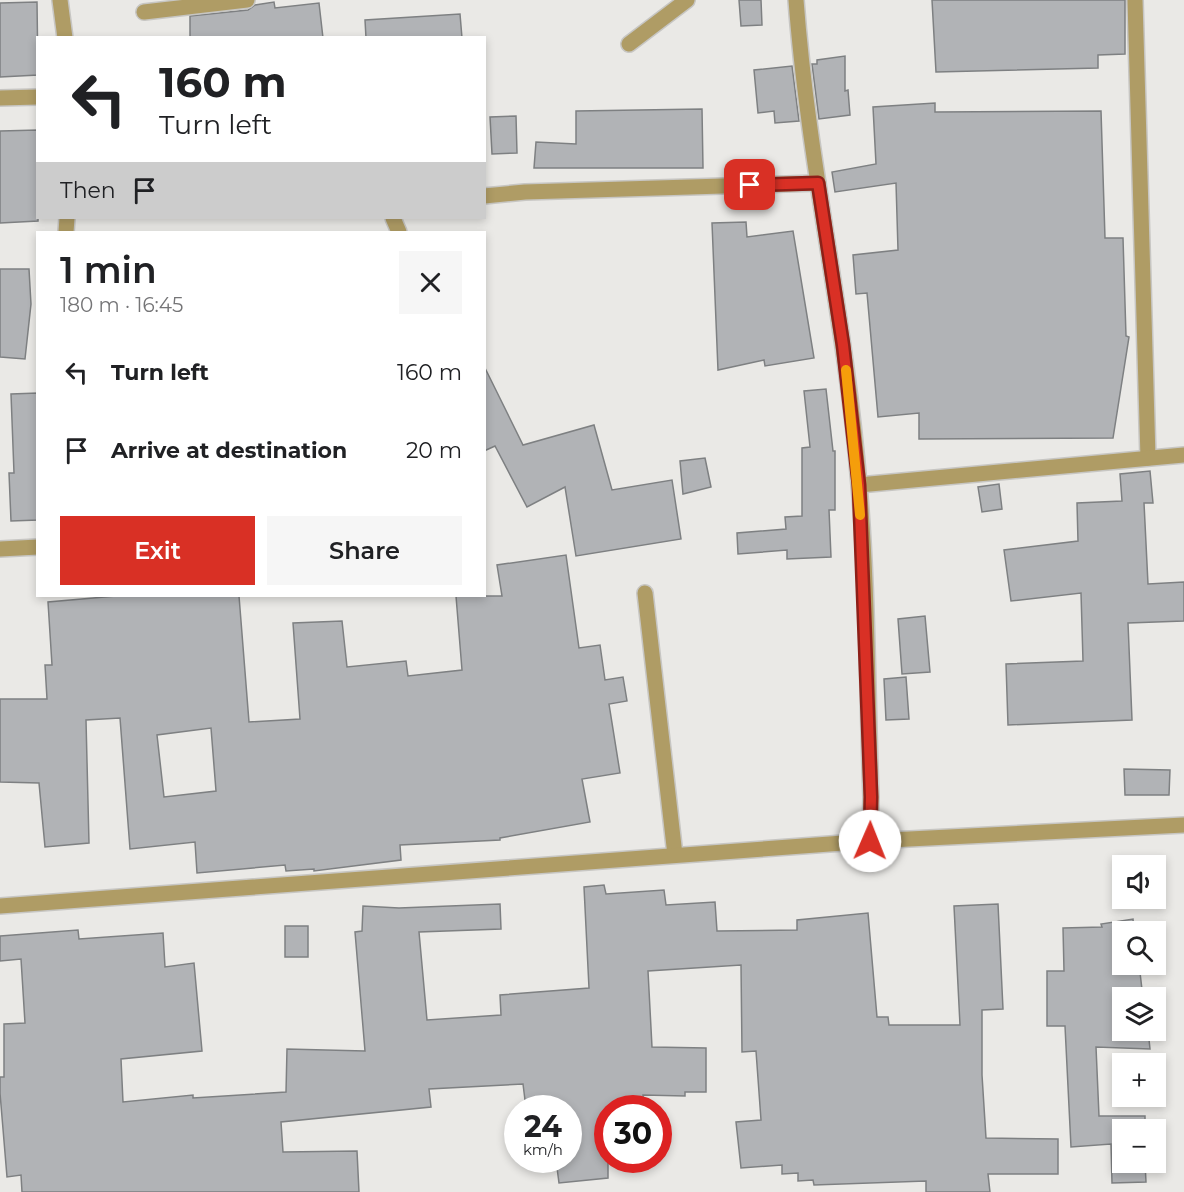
<!DOCTYPE html>
<html lang="en">
<head>
<meta charset="utf-8">
<style>
  body { margin:0; font-family:Montserrat,sans-serif; background:#f6f6f6; color:#202124; height:100vh; display:flex; flex-direction:column; font-size:22px; white-space:nowrap }
  * { box-sizing:border-box; margin:0 }
  p { font-size:20px; color:#757577 }
  .icon { flex:none; width:33px; height:33px; fill:none; stroke:currentColor; stroke-width:2; stroke-linecap:round; stroke-linejoin:round }
  .map { position:relative; flex:1; overflow:hidden }
  .sheet { position:absolute; left:36px; top:231px; width:450px; height:366px; display:flex; flex-direction:column; background:#fff; border-radius:0px; box-shadow:0 3px 9px #0003 }
  .sheet>* { flex:none }
  .banner { position:absolute; left:36px; top:36px; width:450px; height:183px; border-radius:0px; box-shadow:0 3px 9px #0003; background:#fff; color:#202124; overflow:hidden }
  .fabs { position:absolute; left:1112px; top:855px; display:grid; gap:12px }
  .fabs a { display:grid; place-items:center; width:54px; height:54px; border-radius:0px; background:#fff; box-shadow:0 3px 9px #0003; font-size:30px }
  .speed { position:absolute; left:504px; top:1095px; display:flex; gap:12px; font-size:30px; font-weight:700; text-align:center }
  .speed>* { display:grid; place-content:center; width:78px; height:78px; border-radius:50%; background:#fff; box-shadow:0 3px 9px #0003; line-height:1 }
  .speed small { font-size:15px; font-weight:400 }
  .speed .limit { border:9px solid #d22; background:#fff; color:#111 }
  .pin { position:absolute; display:grid; place-items:center; width:51px; height:51px; color:#fff; margin:-26px; border-radius:12px; box-shadow:0 3px 9px #0006 }
  .me { position:absolute; width:66px; margin:-33px; rotate:1deg; stroke-linejoin:round; filter:drop-shadow(0 0 4px #0008) }
  .turn { display:flex; align-items:center; gap:21px; height:126px; padding:0 24px; font-size:27px }
  .turn .icon { width:78px; height:78px; stroke-width:2.5 }
  .turn b { display:block; font-size:42px; line-height:51px }
  .then { display:flex; align-items:center; height:57px; padding:0 24px; background:#0003; gap:12px; font-size:22px }
  .round { display:grid; place-items:center; flex:none; width:63px; height:63px; border-radius:0px; background:#f6f6f6 }
  .overview { display:flex; align-items:center; justify-content:space-between; height:102px; padding:0 24px }
  h1 { font-size:36px; font-weight:600; line-height:45px }
  .action { display:flex; gap:12px; margin-top:auto; padding:12px 24px }
  .action a { flex:1; height:69px; border-radius:0px; background:#d93025; color:#fff; font-size:24px; font-weight:600; line-height:69px; text-align:center }
  .action a+a { background:#f6f6f6; color:#202124 }
  ul { padding:0; list-style:none }
  li { display:flex; align-items:center; gap:18px; height:78px; padding:0 24px }
  li div { flex:1 }
  li b { display:block; font-size:22px }
  li em { font-style:normal }
  .map>svg:first-child { display:block }
  .building { fill:#b1b3b6; stroke:#7e8082; stroke-width:1.5; fill-rule:evenodd }
  .lines { fill:none; stroke-linecap:round; stroke-linejoin:round }
  .lane-casing { stroke:#c7c6c3; stroke-width:18 }
  .street-casing { stroke:#c7c6c3; stroke-width:18 }
  .lane { stroke:#af9c65; stroke-width:15 }
  .street { stroke:#af9c65; stroke-width:15 }
  .route-casing { stroke:#8d1f18; stroke-width:15 }
  .route { stroke:#d93025; stroke-width:10 }
  .slow { stroke:#f59e0b; stroke-width:10 }
</style>
</head>
<body>
<div class="map">
<svg width="1184" height="1192" viewBox="0 0 1184 1192">
  <rect width="100%" height="100%" fill="#eae9e6"/>
  <g class="building">
    <path d="M 739,0 L 761,0 L 762,25 L 741,26 Z"/>
    <path d="M 932,0 L 1125,0 L 1125,54 L 1098,55 L 1098,68 L 936,72 Z"/>
    <path d="M 37,2 L 38,75 L 0,77 L 0,3 Z"/>
    <path d="M 274,2 L 275,8 L 319,3 L 323,38 L 190,38 L 190,16 L 248,10 L 255,5 Z"/>
    <path d="M 460,14 L 462,38 L 366,38 L 365,20 Z"/>
    <path d="M 845,56 L 845,91 L 848,90 L 850,115 L 819,119 L 812,64 L 817,64 L 817,60 Z"/>
    <path d="M 792,66 L 799,121 L 775,123 L 774,111 L 758,113 L 754,70 Z"/>
    <path d="M 935,103 L 935,112 L 1101,111 L 1105,238 L 1123,238 L 1126,336 L 1129,337 L 1113,438 L 919,439 L 919,413 L 878,417 L 867,293 L 856,294 L 853,255 L 898,250 L 896,183 L 835,192 L 832,172 L 876,164 L 873,107 Z"/>
    <path d="M 702,109 L 703,168 L 534,168 L 536,142 L 576,144 L 576,111 Z"/>
    <path d="M 516,116 L 517,153 L 492,154 L 490,117 Z"/>
    <path d="M 38,130 L 38,221 L 0,223 L 0,131 Z"/>
    <path d="M 746,222 L 747,237 L 793,231 L 814,358 L 765,366 L 764,360 L 718,370 L 712,223 Z"/>
    <path d="M 0,269 L 29,269 L 31,304 L 25,359 L 0,357 Z"/>
    <path d="M 484,366 L 523,445 L 594,425 L 612,490 L 672,480 L 681,539 L 576,556 L 565,487 L 527,507 L 495,446 L 484,451 Z"/>
    <path d="M 826,389 L 833,451 L 835,451 L 835,510 L 829,510 L 831,557 L 787,559 L 787,550 L 738,554 L 737,533 L 786,529 L 785,517 L 802,516 L 802,448 L 810,447 L 804,391 Z"/>
    <path d="M 38,393 L 38,520 L 11,521 L 9,473 L 14,473 L 11,394 Z"/>
    <path d="M 705,458 L 711,487 L 683,494 L 680,461 Z"/>
    <path d="M 1150,471 L 1153,503 L 1144,503 L 1148,584 L 1184,582 L 1184,621 L 1128,623 L 1132,720 L 1008,725 L 1006,664 L 1083,661 L 1081,593 L 1011,601 L 1004,550 L 1078,541 L 1077,503 L 1122,501 L 1120,474 Z"/>
    <path d="M 999,484 L 1002,509 L 982,512 L 978,487 Z"/>
    <path d="M 566,555 L 579,648 L 600,645 L 605,680 L 623,677 L 627,701 L 609,704 L 620,773 L 582,779 L 590,822 L 500,838 L 500,840 L 400,845 L 401,860 L 314,871 L 314,869 L 286,871 L 285,865 L 197,873 L 195,842 L 130,849 L 120,718 L 86,720 L 89,843 L 45,847 L 39,783 L 0,782 L 0,699 L 47,699 L 45,665 L 52,665 L 48,602 L 116,596 L 239,596 L 249,722 L 300,719 L 293,623 L 342,621 L 347,667 L 406,661 L 408,676 L 462,670 L 456,596 L 502,596 L 497,565 ZM 211,728 L 216,791 L 164,797 L 157,735 Z"/>
    <path d="M 925,616 L 930,672 L 902,674 L 898,619 Z"/>
    <path d="M 906,677 L 909,719 L 886,720 L 884,679 Z"/>
    <path d="M 1124,769 L 1170,770 L 1169,795 L 1125,795 Z"/>
    <path d="M 604,885 L 606,894 L 664,890 L 666,905 L 715,902 L 717,931 L 797,930 L 797,920 L 868,913 L 877,1017 L 888,1017 L 889,1025 L 960,1025 L 954,906 L 998,904 L 1003,1009 L 982,1010 L 982,1075 L 986,1138 L 1058,1139 L 1058,1174 L 988,1174 L 990,1192 L 926,1192 L 926,1181 L 814,1185 L 813,1180 L 798,1181 L 798,1173 L 782,1174 L 782,1165 L 741,1168 L 736,1122 L 761,1120 L 756,1051 L 742,1052 L 741,965 L 648,971 L 652,1047 L 706,1048 L 706,1092 L 685,1092 L 685,1096 L 643,1095 L 644,1108 L 608,1108 L 608,1178 L 559,1183 L 556,1160 L 568,1160 L 568,1108 L 526,1108 L 523,1084 L 429,1089 L 431,1107 L 281,1122 L 283,1152 L 357,1151 L 359,1192 L 22,1192 L 21,1175 L 7,1177 L 0,1093 L 0,1077 L 4,1077 L 4,1024 L 25,1023 L 21,959 L 0,961 L 0,936 L 78,930 L 79,939 L 163,933 L 165,967 L 194,963 L 202,1051 L 121,1059 L 123,1102 L 193,1095 L 193,1098 L 286,1092 L 287,1049 L 365,1051 L 355,932 L 362,931 L 363,906 L 399,908 L 500,904 L 501,929 L 419,932 L 427,1020 L 501,1015 L 500,995 L 589,988 L 584,887 Z"/>
    <path d="M 1133,919 L 1134,932 L 1122,932 L 1122,964 L 1139,964 L 1143,998 L 1122,998 L 1122,1030 L 1148,1030 L 1150,1049 L 1096,1047 L 1099,1116 L 1145,1116 L 1145,1130 L 1122,1130 L 1122,1162 L 1145,1162 L 1146,1182 L 1112,1183 L 1111,1144 L 1071,1147 L 1065,1026 L 1047,1026 L 1047,971 L 1064,971 L 1063,928 L 1102,927 L 1101,924 Z"/>
    <rect x="285" y="926" width="23" height="31"/>
  </g>
  <g class="lines">
    <defs>
      <g id="lane">
        <path d="M 629,44 L 687,0"/>
        <path d="M 0,98 L 38,97"/>
        <path d="M 645,593 L 675,855"/>
      </g>
      <g id="street">
        <path d="M 60,0 L 65,38"/>
        <path d="M 796,0 C 808,163 846,322 859,485 C 868,588 867,693 871,797 L 870,841"/>
        <path d="M 1135,0 L 1148,458"/>
        <path d="M 144,12 L 247,0"/>
        <path d="M 484,196 L 525,192 L 818,183"/>
        <path d="M 393,218 L 399,232"/>
        <path d="M 66,232 L 67,218"/>
        <path d="M 859,485 L 1184,455"/>
        <path d="M 0,549 L 38,547"/>
        <path d="M 0,906 L 870,841 L 1184,825"/>
      </g>
    </defs>
    <use href="#lane" class="lane-casing"/>
    <use href="#street" class="street-casing"/>
    <use href="#lane" class="lane"/>
    <use href="#street" class="street"/>
  </g>
  <g class="lines">
    <defs>
      <path id="route" d="M 750,185 L 818,183 L 843,345 L 859,485 L 871,797 L 870,841"/>
    </defs>
    <use href="#route" class="route-casing"/>
    <use href="#route" class="route"/>
    <path class="slow" d="M 846,370 L 860,515"/>
  </g>
</svg>
<div class="fabs">
<a><svg class="icon" aria-label="sound" viewBox="0 0 24 24"><path d="M4 9h4l5-4v14l-5-4H4zM17 9q2 3 0 6"/></svg></a>
<a><svg class="icon" aria-label="search" viewBox="0 0 24 24"><circle cx="10" cy="10" r="6"/><path d="M15 15l6 6"/></svg></a>
<a><svg class="icon" aria-label="layers" viewBox="0 0 24 24"><path d="M12 4l9 5-9 5-9-5zM3 14l9 5 9-5"/></svg></a>
<a>+</a>
<a>−</a>
</div>
<div class="speed"><div>24<small>km/h</small></div><div class="limit">30</div></div>
<div class="pin" style="left:750px;top:185px;background:#d93025"><svg class="icon" aria-label="arrive" viewBox="0 0 24 24"><path d="M6 21V4h12l-3 4 3 4H6"/></svg></div>
<svg class="me" style="left:870px;top:841px" viewBox="-20 -20 40 40"><circle r="19" fill="#fff"/><path d="M0-13L10 11 0 6-10 11z" fill="#d93025"/></svg>
<div class="banner">
<div class="turn"><svg class="icon" aria-label="left" viewBox="0 0 24 24"><path d="M17 20v-9H6M10 6l-5 5 5 5"/></svg><div><b>160 m</b>Turn left</div></div>
<div class="then">Then<svg class="icon" aria-label="arrive" viewBox="0 0 24 24"><path d="M6 21V4h12l-3 4 3 4H6"/></svg></div>
</div>
<section class="sheet">
<div class="overview"><div><h1>1 min</h1><p>180 m · 16:45</p></div><a class="round"><svg class="icon" aria-label="close" viewBox="0 0 24 24"><path d="M6 6l12 12M18 6L6 18"/></svg></a></div>
<ul>
<li><svg class="icon" aria-label="left" viewBox="0 0 24 24"><path d="M17 20v-9H6M10 6l-5 5 5 5"/></svg><div><b>Turn left</b></div><em>160 m</em></li>
<li><svg class="icon" aria-label="arrive" viewBox="0 0 24 24"><path d="M6 21V4h12l-3 4 3 4H6"/></svg><div><b>Arrive at destination</b></div><em>20 m</em></li>
</ul>
<div class="action"><a>Exit</a><a>Share</a></div>
</section>
</div>
</body>
</html>
